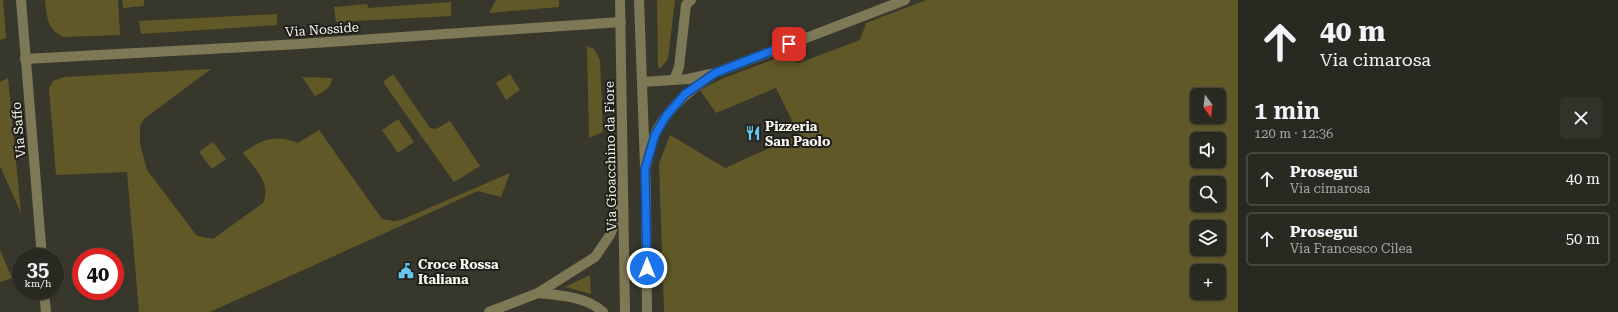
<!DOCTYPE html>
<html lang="it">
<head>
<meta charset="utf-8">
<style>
  body { margin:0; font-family:"Roboto Serif",serif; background:#32312a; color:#f1f3f6; height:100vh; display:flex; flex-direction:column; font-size:15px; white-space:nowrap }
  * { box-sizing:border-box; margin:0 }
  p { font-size:13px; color:#a5a6a5 }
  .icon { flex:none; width:22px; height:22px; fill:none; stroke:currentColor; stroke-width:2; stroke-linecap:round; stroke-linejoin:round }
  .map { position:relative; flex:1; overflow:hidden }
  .side { display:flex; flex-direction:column; background:#2a2921; width:380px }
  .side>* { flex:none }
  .top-card { background:#2a2921; color:#f1f3f6; overflow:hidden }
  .needle { width:26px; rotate:165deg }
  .controls { position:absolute; left:1190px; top:88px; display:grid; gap:8px }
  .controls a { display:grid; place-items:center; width:36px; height:36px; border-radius:6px; background:#2a2921; box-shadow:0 1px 3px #0004,0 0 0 1px #46453f; font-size:20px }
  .speed { position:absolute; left:12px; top:248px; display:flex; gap:8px; font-size:20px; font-weight:700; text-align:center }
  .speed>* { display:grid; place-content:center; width:52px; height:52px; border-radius:50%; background:#2a2921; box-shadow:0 1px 3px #0004,0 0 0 1px #46453f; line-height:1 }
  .speed small { font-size:10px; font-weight:400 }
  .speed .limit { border:6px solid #d22; background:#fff; color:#111 }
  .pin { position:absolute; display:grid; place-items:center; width:34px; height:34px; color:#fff; margin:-17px; border-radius:8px; box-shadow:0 2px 6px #0006 }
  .me { position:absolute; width:44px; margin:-22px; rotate:0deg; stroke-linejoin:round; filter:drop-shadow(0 0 3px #0008) }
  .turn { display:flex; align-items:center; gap:14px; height:84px; padding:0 16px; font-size:18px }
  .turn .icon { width:52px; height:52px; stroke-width:2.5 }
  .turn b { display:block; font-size:28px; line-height:34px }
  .round { display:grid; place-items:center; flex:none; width:42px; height:42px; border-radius:6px; background:#32312a }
  .overview { display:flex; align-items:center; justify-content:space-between; height:68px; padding:0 16px }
  h1 { font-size:24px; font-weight:600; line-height:30px }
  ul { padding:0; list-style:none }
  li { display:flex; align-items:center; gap:12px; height:54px; margin:0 8px 6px; padding:0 8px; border:2px solid #46453f; border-radius:6px }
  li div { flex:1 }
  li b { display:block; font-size:15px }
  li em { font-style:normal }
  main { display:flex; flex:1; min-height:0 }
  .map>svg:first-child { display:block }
  .green { fill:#615827; fill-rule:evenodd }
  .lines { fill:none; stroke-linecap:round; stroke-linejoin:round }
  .minor { stroke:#7d7855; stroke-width:10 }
  .tertiary { stroke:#7d7855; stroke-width:10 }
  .route-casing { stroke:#114b97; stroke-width:10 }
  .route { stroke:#1a73e8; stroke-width:7 }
  .labels { text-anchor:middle; stroke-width:4; stroke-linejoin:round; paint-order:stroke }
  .street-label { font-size:13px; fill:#f6f5ef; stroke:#1f1e19 }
  .poi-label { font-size:13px; font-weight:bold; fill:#f6f5ef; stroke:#1f1e19; text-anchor:start }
</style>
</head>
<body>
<main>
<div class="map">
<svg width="1238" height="312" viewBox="0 0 1238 312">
  <rect width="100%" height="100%" fill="#38372c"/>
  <g class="green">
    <path d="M 0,0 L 3,0 L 6,38 L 0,40 Z"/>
    <path d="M 45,0 L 118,0 L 120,35 L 64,37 C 47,30 47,17 45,0 Z"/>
    <path d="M 122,0 L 144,0 L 144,6 L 123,8 Z"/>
    <path d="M 496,0 L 559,0 L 559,7 L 489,13 Z"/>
    <path d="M 657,0 L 675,0 L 668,59 L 660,69 L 658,66 Z"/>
    <path d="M 926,0 L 1238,0 L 1238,312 L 664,312 L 659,164 L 670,135 L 725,168 L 799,135 L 776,88 L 716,113 L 700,90 L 724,78 L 783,56 L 799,63 L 860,40 L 866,23 ZM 1197,95 L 1219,95 L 1219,117 L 1197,117 ZM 1197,139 L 1219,139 L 1219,161 L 1197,161 ZM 1197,183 L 1219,183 L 1219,205 L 1197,205 ZM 1197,227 L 1219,227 L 1219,249 L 1197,249 ZM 1197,271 L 1219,271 L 1219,293 L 1197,293 Z"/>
    <path d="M 451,2 L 451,16 L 336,22 L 334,7 L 367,4 L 368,8 Z"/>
    <path d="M 277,14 L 277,25 L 141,34 L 139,21 Z"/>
    <path d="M 587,46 L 594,49 L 600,60 L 603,132 L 589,138 Z"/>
    <path d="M 211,69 L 144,119 L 140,126 L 140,144 L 147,170 L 197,236 L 213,239 L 263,203 C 272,183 254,168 243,153 C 261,139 275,134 298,143 L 319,130 L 382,219 L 394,221 L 401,220 L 510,173 L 501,197 L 478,191 L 210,312 L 139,312 L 127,172 L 56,175 L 49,88 L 53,81 L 64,77 Z"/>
    <path d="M 393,74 L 430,128 L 436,129 L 450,121 L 480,166 L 454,182 L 383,82 Z"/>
    <path d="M 510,74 L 520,90 L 506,100 L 496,83 Z"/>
    <path d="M 302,77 L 332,78 C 331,89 324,91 315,96 Z"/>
    <path d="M 8,78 L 21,213 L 0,166 L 0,82 Z"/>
    <path d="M 398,119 L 414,142 L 398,153 L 382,130 Z"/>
    <path d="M 213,142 L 226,159 L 212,169 L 199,152 Z"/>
    <path d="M 0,250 L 12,278 L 0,282 Z"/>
    <path d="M 590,275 L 591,294 L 565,287 Z"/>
  </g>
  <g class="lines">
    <g class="minor">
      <path d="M 21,0 L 42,257"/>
      <path d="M 25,59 L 300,44 L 621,22"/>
      <path d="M 674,80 L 679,67 L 686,5 L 691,0"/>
      <path d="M 642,82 L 688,79 L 715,73 L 905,0"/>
      <path d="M 646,167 C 649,157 651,144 655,134 C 667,109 688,91 711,76"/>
      <path d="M 44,291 L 46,312"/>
      <path d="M 538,293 C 560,295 587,297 603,312"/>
      <path d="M 489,312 L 538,293 L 595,257 L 610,235 L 617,217 L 620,194"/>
    </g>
    <g class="tertiary">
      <path d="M 620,0 L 625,312"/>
      <path d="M 639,0 L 646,194 L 647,312"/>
    </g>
  </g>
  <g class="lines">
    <defs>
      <path id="route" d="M 647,268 L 645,169 L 655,135 L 666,116 L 685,94 L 715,73 L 789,44"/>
    </defs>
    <use href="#route" class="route-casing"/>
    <use href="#route" class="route"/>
  </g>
  <defs>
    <symbol id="restaurant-bare" viewBox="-9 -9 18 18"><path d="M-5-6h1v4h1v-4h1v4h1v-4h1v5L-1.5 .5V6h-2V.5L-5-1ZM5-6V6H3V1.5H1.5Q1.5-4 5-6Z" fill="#65c5ee" stroke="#1f1e19" stroke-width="2.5" paint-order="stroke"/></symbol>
    <symbol id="civic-bare" viewBox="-9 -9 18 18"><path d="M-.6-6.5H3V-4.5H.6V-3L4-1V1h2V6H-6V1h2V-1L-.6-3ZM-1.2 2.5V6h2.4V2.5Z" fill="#65c5ee" stroke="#1f1e19" stroke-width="2.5" paint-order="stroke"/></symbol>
  </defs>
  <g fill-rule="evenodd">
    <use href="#restaurant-bare" x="742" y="122" width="22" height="22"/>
    <use href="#civic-bare" x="395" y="260" width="22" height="22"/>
  </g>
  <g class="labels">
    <g class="street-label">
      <text transform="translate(322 29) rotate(-4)" y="5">Via Nosside</text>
      <text transform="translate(18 130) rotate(-95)" y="5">Via Saffo</text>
      <text transform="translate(610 156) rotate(-91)" y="5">Via Gioacchino da Fiore</text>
    </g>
    <g class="poi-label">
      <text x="765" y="131">Pizzeria<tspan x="765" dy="15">San Paolo</tspan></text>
      <text x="418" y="269">Croce Rossa<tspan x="418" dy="15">Italiana</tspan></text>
    </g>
  </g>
</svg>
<div class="controls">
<a><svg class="needle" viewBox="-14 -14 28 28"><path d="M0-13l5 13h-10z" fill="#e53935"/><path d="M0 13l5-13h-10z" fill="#a5a6a5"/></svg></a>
<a><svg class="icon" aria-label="sound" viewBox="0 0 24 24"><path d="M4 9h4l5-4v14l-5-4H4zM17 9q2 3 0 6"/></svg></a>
<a><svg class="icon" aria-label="search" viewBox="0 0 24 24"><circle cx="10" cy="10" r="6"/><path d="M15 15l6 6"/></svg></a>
<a><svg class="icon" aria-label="layers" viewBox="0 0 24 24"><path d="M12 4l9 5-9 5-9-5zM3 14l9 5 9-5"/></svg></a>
<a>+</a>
</div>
<div class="speed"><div>35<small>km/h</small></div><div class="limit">40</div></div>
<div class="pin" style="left:789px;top:44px;background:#d93025"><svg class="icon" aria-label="arrive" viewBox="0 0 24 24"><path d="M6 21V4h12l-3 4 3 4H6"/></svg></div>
<svg class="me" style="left:647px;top:268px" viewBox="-20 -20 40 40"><circle r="17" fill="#1a73e8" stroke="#fff" stroke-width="3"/><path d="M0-11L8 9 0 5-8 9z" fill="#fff"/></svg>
</div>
<section class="side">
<div class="top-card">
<div class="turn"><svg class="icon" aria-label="ahead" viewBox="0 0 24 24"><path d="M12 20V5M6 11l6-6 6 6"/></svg><div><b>40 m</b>Via cimarosa</div></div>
</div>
<div class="overview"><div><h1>1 min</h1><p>120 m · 12:36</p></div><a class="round"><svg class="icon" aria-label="close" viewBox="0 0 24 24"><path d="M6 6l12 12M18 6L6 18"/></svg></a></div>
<ul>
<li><svg class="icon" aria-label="ahead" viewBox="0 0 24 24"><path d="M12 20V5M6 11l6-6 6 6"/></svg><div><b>Prosegui</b><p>Via cimarosa</p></div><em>40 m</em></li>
<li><svg class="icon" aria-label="ahead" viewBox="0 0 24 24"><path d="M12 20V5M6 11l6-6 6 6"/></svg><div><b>Prosegui</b><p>Via Francesco Cilea</p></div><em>50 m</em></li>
</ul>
</section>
</main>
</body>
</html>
